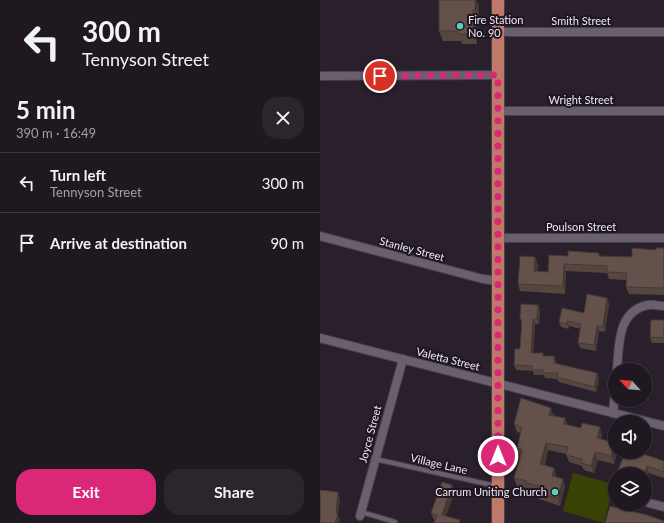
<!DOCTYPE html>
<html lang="en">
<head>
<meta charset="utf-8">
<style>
  body { margin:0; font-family:Lato,sans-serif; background:#2c252e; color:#f1f3f6; height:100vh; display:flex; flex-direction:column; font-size:15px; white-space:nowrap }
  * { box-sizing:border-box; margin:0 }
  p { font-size:13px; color:#a1a0a5 }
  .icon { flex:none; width:22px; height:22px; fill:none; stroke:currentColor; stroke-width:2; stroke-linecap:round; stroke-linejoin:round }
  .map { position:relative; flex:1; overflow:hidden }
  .sheet { display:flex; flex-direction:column; background:#1f1821; width:320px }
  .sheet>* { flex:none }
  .guide { background:#1f1821; color:#f1f3f6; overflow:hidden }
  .needle { width:26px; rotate:296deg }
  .controls { position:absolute; left:288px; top:363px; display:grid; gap:8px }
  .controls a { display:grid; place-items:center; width:44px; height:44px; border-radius:50%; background:#1f1821; box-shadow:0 1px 3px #0004,0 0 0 1px #3c373f; font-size:20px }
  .pin { position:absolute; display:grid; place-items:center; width:34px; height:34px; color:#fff; margin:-17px; border:2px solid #fff; border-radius:50%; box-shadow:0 1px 4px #0007 }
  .me { position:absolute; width:44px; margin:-22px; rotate:0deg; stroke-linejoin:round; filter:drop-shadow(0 0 3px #0008) }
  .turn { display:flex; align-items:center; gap:14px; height:84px; padding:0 16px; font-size:18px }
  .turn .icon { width:52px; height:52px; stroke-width:2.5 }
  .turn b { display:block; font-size:28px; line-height:34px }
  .round { display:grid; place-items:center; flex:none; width:42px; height:42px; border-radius:16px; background:#2c252e }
  .headline { display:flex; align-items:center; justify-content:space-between; height:68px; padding:0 16px }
  h1 { font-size:24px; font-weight:700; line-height:30px }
  .action { display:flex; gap:8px; margin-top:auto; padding:8px 16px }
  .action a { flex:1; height:46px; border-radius:16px; background:#db2777; color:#fff; font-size:16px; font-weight:700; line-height:46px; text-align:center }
  .action a+a { background:#2c252e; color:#f1f3f6 }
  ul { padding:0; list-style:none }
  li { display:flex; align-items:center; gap:12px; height:60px; padding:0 16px; border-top:1px solid #3c373f }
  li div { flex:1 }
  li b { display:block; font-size:15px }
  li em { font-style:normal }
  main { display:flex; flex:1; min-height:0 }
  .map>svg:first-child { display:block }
  .green { fill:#384204 }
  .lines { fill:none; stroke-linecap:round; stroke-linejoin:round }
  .lane-casing { stroke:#473f4a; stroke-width:6 }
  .street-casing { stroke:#473f4a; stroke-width:10 }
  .primary-casing { stroke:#473f4a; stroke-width:14 }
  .lane { stroke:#6a5f6e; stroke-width:4 }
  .street { stroke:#6a5f6e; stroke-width:8 }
  .primary { stroke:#bf7969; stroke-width:12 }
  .wall { fill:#564640 }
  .shaded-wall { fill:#463934 }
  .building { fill:#64514b; stroke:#463934 }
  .route { stroke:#db2777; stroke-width:7; stroke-dasharray:0 12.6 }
  .poi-dot { fill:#5cceba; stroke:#1f1623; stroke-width:1.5 }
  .labels { text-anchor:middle; stroke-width:4; stroke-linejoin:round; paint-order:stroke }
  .poi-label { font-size:11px; fill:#eee8f1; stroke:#1f1623; text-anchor:start }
  .street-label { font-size:11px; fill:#eee8f1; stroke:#1f1623 }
</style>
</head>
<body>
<main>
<section class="sheet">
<div class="guide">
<div class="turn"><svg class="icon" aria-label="left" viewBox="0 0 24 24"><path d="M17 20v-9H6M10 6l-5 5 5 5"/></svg><div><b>300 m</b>Tennyson Street</div></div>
</div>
<div class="headline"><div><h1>5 min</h1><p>390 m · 16:49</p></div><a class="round"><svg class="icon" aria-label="close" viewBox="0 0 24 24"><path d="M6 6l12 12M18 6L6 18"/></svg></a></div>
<ul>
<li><svg class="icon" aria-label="left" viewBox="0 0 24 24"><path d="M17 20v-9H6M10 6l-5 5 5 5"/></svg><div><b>Turn left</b><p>Tennyson Street</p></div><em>300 m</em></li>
<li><svg class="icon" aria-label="arrive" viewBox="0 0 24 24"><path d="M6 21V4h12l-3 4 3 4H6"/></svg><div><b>Arrive at destination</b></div><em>90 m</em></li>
</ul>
<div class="action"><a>Exit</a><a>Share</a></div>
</section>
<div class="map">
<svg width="344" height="523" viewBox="0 0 344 523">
  <rect width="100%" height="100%" fill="#29202c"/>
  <path class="green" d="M 253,473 L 294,484 L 284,523 L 243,511 Z"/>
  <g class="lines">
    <defs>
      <g id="lane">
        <path d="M 55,459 L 176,486"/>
        <path d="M 41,512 L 75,522"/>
      </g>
      <g id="street">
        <path d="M 178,32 L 344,32"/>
        <path d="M 0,76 L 178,75"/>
        <path d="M 178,111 L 344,111"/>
        <path d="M 0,236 L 163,279 L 178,281"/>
        <path d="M 178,238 L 344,238"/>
        <path d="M 0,338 L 344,426"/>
        <path d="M 297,370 C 299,346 297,311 328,305 C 333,304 339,306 344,306"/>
        <path d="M 293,413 L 295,393"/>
        <path d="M 294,493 L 295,493"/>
        <path d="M 325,502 L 344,507"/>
        <path d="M 40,516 L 83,359"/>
      </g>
      <path id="primary" d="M 178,0 L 178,523"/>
    </defs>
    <use href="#lane" class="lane-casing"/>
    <use href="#street" class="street-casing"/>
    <use href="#primary" class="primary-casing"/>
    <use href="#lane" class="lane"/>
    <use href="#street" class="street"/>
    <use href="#primary" class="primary"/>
  </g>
  <g class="wall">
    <path d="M 159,6 L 159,20 L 157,20 L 157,44 L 142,44 L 141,41 L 123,41 L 119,31 Z"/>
    <path d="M 344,248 L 344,295 L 309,294 L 306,287 L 306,280 L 289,279 L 287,273 L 246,271 L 245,294 L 200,291 L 198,284 L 218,264 L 217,272 L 228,272 L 248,256 L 312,257 L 336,250 Z"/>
    <path d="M 287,298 L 289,304 L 285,332 L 279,331 L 276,351 L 260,348 L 258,343 L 261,329 L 249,326 L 249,329 L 241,327 L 239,322 L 264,313 Z"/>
    <path d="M 218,305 L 220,310 L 219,324 L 215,324 L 213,353 L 224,356 L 234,356 L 236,362 L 236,363 L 279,378 L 276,392 L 239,382 L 237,379 L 225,378 L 224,375 L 214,375 L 213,371 L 196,370 L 194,365 L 200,349 L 202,323 L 200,319 Z"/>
    <path d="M 344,320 L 344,343 L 332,343 L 330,337 Z"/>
    <path d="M 234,415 L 248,425 L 282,435 L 281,439 L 295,443 L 295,452 L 297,452 L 294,464 L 278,460 L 274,473 L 264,470 L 262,466 L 249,462 L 246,454 L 228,450 L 225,465 L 234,468 L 236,477 L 243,479 L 245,486 L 240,506 L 219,499 L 217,493 L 209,491 L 208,488 L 197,486 L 194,478 L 200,456 L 197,448 L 201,433 L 197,432 L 194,424 Z"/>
    <path d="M 325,445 L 327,450 L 324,455 L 344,461 L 344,478 L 329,473 L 325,474 L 297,474 L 297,473 L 325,452 Z"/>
    <path d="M 132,485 L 135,492 L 115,520 L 114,520 L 111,513 Z"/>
  </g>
  <g class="shaded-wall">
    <path d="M 155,0 L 156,0 L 159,6 L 159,20 L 155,10 Z"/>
    <path d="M 153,10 L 157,20 L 157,44 L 153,34 Z"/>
    <path d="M 215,257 L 218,264 L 217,279 L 214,271 Z"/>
    <path d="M 244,264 L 246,271 L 245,294 L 243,286 Z"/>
    <path d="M 287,298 L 289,304 L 285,332 L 283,326 Z"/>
    <path d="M 218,305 L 220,310 L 219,324 L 217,319 Z"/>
    <path d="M 213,319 L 215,324 L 213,358 L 211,353 Z"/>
    <path d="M 247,321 L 249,326 L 249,329 L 247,324 Z"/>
    <path d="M 277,326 L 279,331 L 276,351 L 274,345 Z"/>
    <path d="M 234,356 L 236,362 L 236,368 L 234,363 Z"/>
    <path d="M 277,373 L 279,378 L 276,392 L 274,387 Z"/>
    <path d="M 231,408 L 234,416 L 229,415 Z"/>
    <path d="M 245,418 L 248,425 L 244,424 Z"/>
    <path d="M 280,427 L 282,435 L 280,446 L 277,438 Z"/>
    <path d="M 226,443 L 228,450 L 223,471 L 220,464 Z"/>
    <path d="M 295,443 L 295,452 L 297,452 L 294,464 L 291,456 Z"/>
    <path d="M 325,445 L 327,450 L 322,460 L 320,453 L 320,452 L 325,452 Z"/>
    <path d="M 275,452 L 278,460 L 274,473 L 271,466 Z"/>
    <path d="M 327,466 L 329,473 L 325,484 L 325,474 L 324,474 Z"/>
    <path d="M 234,468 L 236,476 L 235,483 L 232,476 Z"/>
    <path d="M 243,479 L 245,486 L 240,506 L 238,499 Z"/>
    <path d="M 132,485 L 135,492 L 124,521 L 122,515 Z"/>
    <path d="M 18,492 L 20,499 L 18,515 L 20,520 L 19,523 L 15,523 L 16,513 Z"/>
  </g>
  <g class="building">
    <path d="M 119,0 L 155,0 L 155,10 L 153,10 L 153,34 L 138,34 L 138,31 L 119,31 Z"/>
    <path d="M 312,248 L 336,250 L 336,248 L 344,248 L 344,288 L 306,287 L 307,273 L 287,272 L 287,266 L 244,264 L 243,286 L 198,284 L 200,256 L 215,257 L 214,271 L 228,272 L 229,255 L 248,256 L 248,251 L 279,253 L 279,256 L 312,257 Z"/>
    <path d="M 267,294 L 287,298 L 283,326 L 277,326 L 274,345 L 258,343 L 261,324 L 247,321 L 247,324 L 239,322 L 242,308 L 264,313 Z"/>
    <path d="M 201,304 L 218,305 L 217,319 L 213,319 L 211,353 L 223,353 L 223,356 L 234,356 L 234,363 L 277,373 L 274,387 L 237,377 L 238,373 L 223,373 L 223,370 L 212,370 L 212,366 L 194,365 L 195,349 L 200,349 L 202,319 L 200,319 Z"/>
    <path d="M 331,320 L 344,320 L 344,338 L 330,337 Z"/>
    <path d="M 201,398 L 231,408 L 229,415 L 245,418 L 244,424 L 261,428 L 262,423 L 280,427 L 277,438 L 295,443 L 291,456 L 275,452 L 271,466 L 261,463 L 262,459 L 246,455 L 248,447 L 226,443 L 220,464 L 234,468 L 232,476 L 243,479 L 238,499 L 216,491 L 219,486 L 206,483 L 207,481 L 194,478 L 202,450 L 197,448 L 202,427 L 194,424 Z"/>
    <path d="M 305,452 L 320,452 L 320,453 L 344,461 L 344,472 L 327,466 L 324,474 L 302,474 L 297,473 Z"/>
    <path d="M 122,482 L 132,485 L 122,515 L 140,520 L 139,523 L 114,523 L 117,515 L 111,513 Z"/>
    <path d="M 0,490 L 18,492 L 16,513 L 18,514 L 15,522 L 18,523 L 0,523 Z"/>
    <path d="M 290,506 L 327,515 L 344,521 L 344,523 L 285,523 Z"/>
  </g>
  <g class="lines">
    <path class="route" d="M 60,76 L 178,75 L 178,456"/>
  </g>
  <g class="poi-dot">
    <circle cx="140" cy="26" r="4"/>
    <circle cx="235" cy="492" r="4"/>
  </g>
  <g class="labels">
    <g class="poi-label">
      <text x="148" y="24">Fire Station<tspan x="148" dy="13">No. 90</tspan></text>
      <text x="227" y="496" text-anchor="end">Carrum Uniting Church</text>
    </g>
    <g class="street-label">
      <text x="261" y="25">Smith Street</text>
      <text x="261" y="104">Wright Street</text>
      <text x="261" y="231">Poulson Street</text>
      <text transform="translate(92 249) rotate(15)" y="4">Stanley Street</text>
      <text transform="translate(128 359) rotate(14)" y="4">Valetta Street</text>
      <text transform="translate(50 434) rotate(-75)" y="4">Joyce Street</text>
      <text transform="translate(119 464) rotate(13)" y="4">Village Lane</text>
    </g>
  </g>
</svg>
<div class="controls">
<a><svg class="needle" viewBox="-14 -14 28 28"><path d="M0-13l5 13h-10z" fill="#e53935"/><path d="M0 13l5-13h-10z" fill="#a1a0a5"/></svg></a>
<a><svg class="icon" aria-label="sound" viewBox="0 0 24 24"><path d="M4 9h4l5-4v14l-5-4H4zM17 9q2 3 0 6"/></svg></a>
<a><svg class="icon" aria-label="layers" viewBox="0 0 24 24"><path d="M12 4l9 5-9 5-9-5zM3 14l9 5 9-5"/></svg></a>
</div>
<div class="pin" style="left:60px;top:76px;background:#d93025"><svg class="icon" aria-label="arrive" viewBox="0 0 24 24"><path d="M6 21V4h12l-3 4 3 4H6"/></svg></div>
<svg class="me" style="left:178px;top:456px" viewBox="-20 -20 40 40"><circle r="17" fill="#db2777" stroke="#fff" stroke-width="3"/><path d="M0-11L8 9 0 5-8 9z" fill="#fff"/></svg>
</div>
</main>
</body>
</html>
